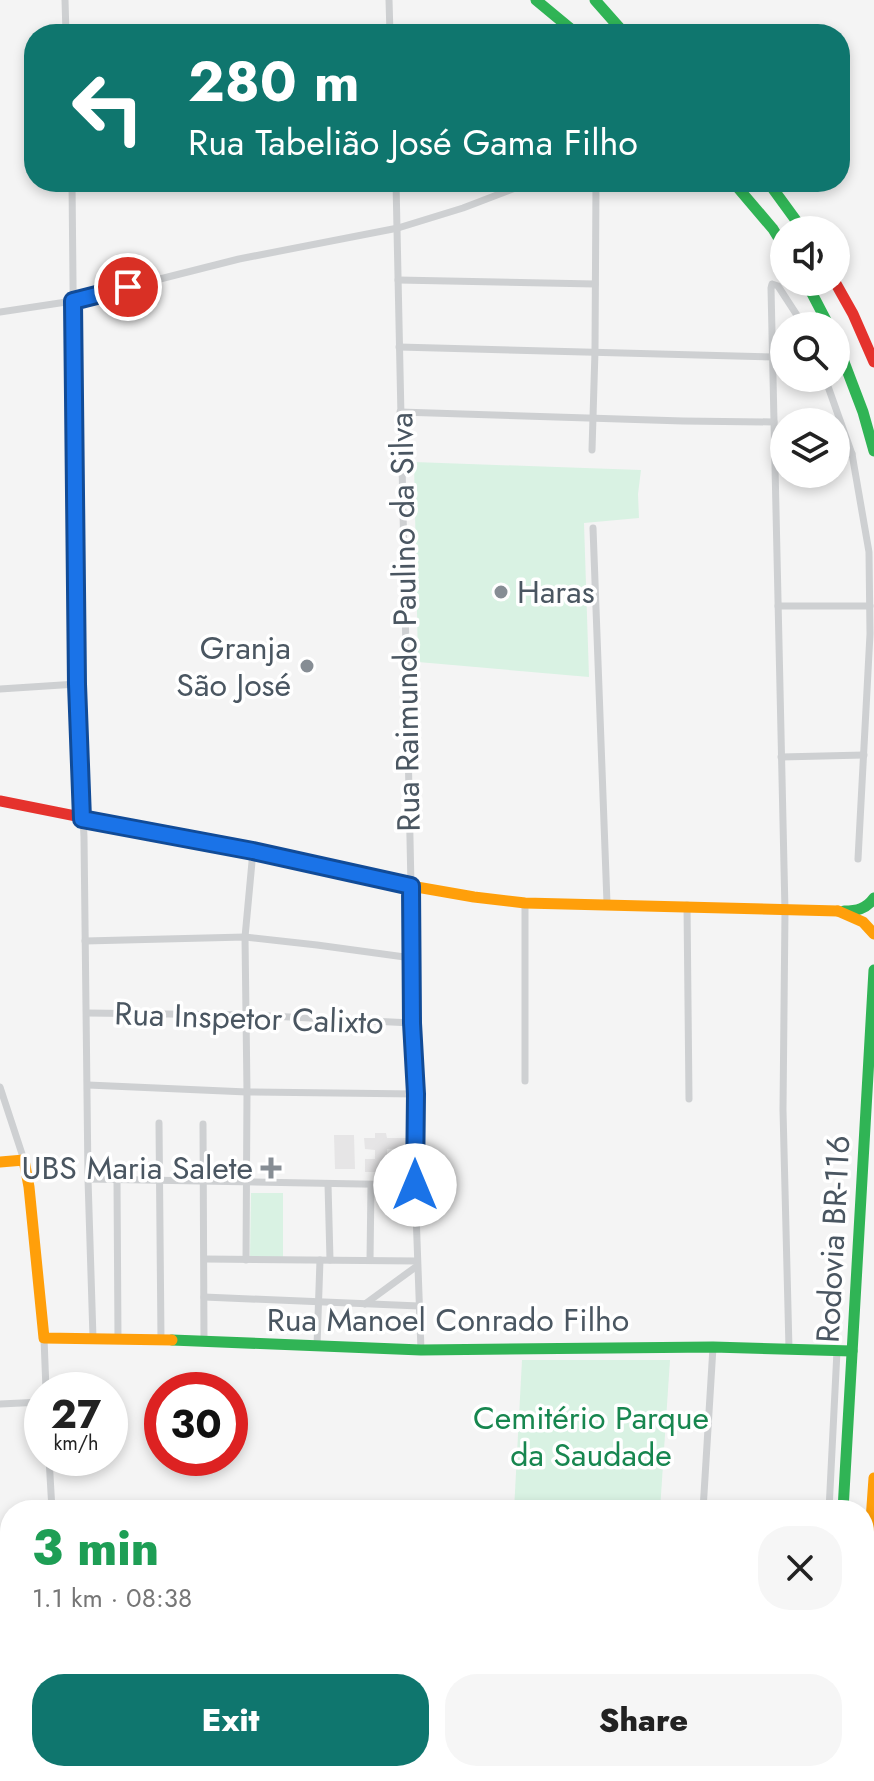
<!DOCTYPE html>
<html lang="en">
<head>
<meta charset="utf-8">
<style>
  body { margin:0; font-family:Jost,sans-serif; background:#f6f6f6; color:#222; height:100vh; display:flex; flex-direction:column; font-size:30px; white-space:nowrap }
  * { box-sizing:border-box; margin:0 }
  p { font-size:26px; color:#767676 }
  .icon { flex:none; width:44px; height:44px; fill:none; stroke:currentColor; stroke-width:2; stroke-linecap:round; stroke-linejoin:round }
  .map { position:relative; flex:1; overflow:hidden }
  .side { position:absolute; left:0px; top:1500px; width:874px; height:282px; display:flex; flex-direction:column; background:#fff; border-radius:32px 32px 0 0; box-shadow:0 4px 12px #0003 }
  .side>* { flex:none }
  .banner { position:absolute; left:24px; top:24px; width:826px; height:168px; border-radius:32px; box-shadow:0 4px 12px #0003; background:#0f766e; color:#fff; overflow:hidden }
  .controls { position:absolute; left:770px; top:216px; display:grid; gap:16px }
  .controls a { display:grid; place-items:center; width:80px; height:80px; border-radius:50%; background:#fff; box-shadow:0 4px 12px #0003; font-size:40px }
  .speed { position:absolute; left:24px; top:1372px; display:flex; gap:16px; font-size:40px; font-weight:700; text-align:center }
  .speed>* { display:grid; place-content:center; width:104px; height:104px; border-radius:50%; background:#fff; box-shadow:0 4px 12px #0003; line-height:1 }
  .speed small { font-size:20px; font-weight:400 }
  .speed .limit { border:12px solid #d22; background:#fff; color:#111 }
  .pin { position:absolute; display:grid; place-items:center; width:68px; height:68px; color:#fff; margin:-34px; border:4px solid #fff; border-radius:50%; box-shadow:0 2px 8px #0007 }
  .me { position:absolute; width:88px; margin:-44px; rotate:0deg; stroke-linejoin:round; filter:drop-shadow(0 0 6px #0008) }
  .turn { display:flex; align-items:center; gap:28px; height:168px; padding:0 32px; font-size:36px }
  .turn .icon { width:104px; height:104px; stroke-width:2.5 }
  .turn b { display:block; font-size:56px; line-height:68px }
  .round { display:grid; place-items:center; flex:none; width:84px; height:84px; border-radius:32px; background:#f6f6f6 }
  .summary { display:flex; align-items:center; justify-content:space-between; height:136px; padding:0 32px }
  h1 { font-size:48px; font-weight:800; line-height:60px; color:#1e9e55 }
  .cta { display:flex; gap:16px; margin-top:auto; padding:16px 32px }
  .cta a { flex:1; height:92px; border-radius:32px; background:#0f766e; color:#fff; font-size:32px; font-weight:800; line-height:92px; text-align:center }
  .cta a+a { background:#f6f6f6; color:#222 }
  .map>svg:first-child { display:block }
  .education { fill:#e6e5e6 }
  .green { fill:#d9f2e3 }
  .lines { fill:none; stroke-linecap:round; stroke-linejoin:round }
  .street { stroke:#ced0d2; stroke-width:7 }
  .fast { stroke:#30b455; stroke-width:11 }
  .slow { stroke:#ff9f0a; stroke-width:11 }
  .jam { stroke:#e5322d; stroke-width:11 }
  .route-casing { stroke:#114b97; stroke-width:20 }
  .route { stroke:#1a73e8; stroke-width:14 }
  .poi-dot { fill:#868d94; stroke:#fff; stroke-width:3 }
  .labels { text-anchor:middle; stroke-width:7; stroke-linejoin:round; paint-order:stroke }
  .poi-label { font-size:32px; fill:#4a5661; stroke:#fff; text-anchor:end }
  .street-label { font-size:32px; fill:#4a5661; stroke:#fff }
  .park-label { font-size:32px; fill:#17864f; stroke:#fff }
</style>
</head>
<body>
<div class="map">
<svg width="874" height="1781" viewBox="0 0 874 1781">
  <rect width="100%" height="100%" fill="#f4f4f4"/>
  <g class="education">
    <path d="M 375,1133 L 386,1133 L 387,1138 L 408,1138 L 408,1148 L 387,1149 L 387,1159 L 408,1159 L 408,1172 L 365,1172 L 365,1159 L 375,1159 L 375,1150 L 365,1149 L 364,1138 L 375,1138 Z"/>
    <path d="M 334,1135 L 354,1135 L 355,1169 L 335,1169 Z"/>
  </g>
  <g class="green">
    <path d="M 414,462 L 641,470 L 638,494 L 639,518 L 584,523 L 589,677 L 418,662 Z"/>
    <path d="M 251,1193 L 283,1193 L 283,1258 L 250,1258 Z"/>
    <path d="M 522,1360 L 670,1360 L 660,1510 L 514,1510 Z"/>
  </g>
  <g class="lines">
    <g class="street">
      <path d="M 65,0 L 66,34"/>
      <path d="M 389,0 L 390,34"/>
      <path d="M 72,182 L 77,684 L 84,837 L 88,1179 L 93,1338"/>
      <path d="M 396,182 L 411,886 L 412,1023 L 416,1094 L 415,1185 L 421,1350"/>
      <path d="M 398,280 L 595,284"/>
      <path d="M 0,312 L 73,301 L 239,259 L 398,228 L 463,208 L 518,187 L 541,182"/>
      <path d="M 399,347 L 774,357"/>
      <path d="M 825,378 L 852,454 L 869,552 L 870,634 L 858,859"/>
      <path d="M 400,412 L 683,421 L 774,422"/>
      <path d="M 592,450 L 595,351 L 596,182"/>
      <path d="M 836,454 L 852,454"/>
      <path d="M 593,528 L 607,903"/>
      <path d="M 778,606 L 870,606"/>
      <path d="M 0,689 L 77,684"/>
      <path d="M 781,757 L 864,755"/>
      <path d="M 525,902 L 525,1081"/>
      <path d="M 687,905 L 689,1099"/>
      <path d="M 85,941 L 245,937 L 317,945 L 412,958"/>
      <path d="M 87,1013 L 247,1015 L 412,1023"/>
      <path d="M 88,1085 L 247,1092 L 416,1094"/>
      <path d="M 0,1087 L 24,1160"/>
      <path d="M 159,1123 L 161,1340"/>
      <path d="M 203,1124 L 204,1342"/>
      <path d="M 88,1179 L 415,1185"/>
      <path d="M 117,1180 L 118,1339"/>
      <path d="M 328,1184 L 330,1260"/>
      <path d="M 205,1259 L 417,1261"/>
      <path d="M 246,1260 L 247,1092 L 245,937 L 253,851"/>
      <path d="M 370,1260 L 371,1185"/>
      <path d="M 204,1297 L 419,1306"/>
      <path d="M 365,1304 L 417,1266"/>
      <path d="M 44,1338 L 46,1390"/>
      <path d="M 317,1346 L 320,1260"/>
      <path d="M 789,1349 L 783,1110 L 785,911 L 771,288 L 772,284 L 778,286 L 804,326"/>
      <path d="M 0,1404 L 42,1402"/>
      <path d="M 49,1458 L 52,1510"/>
      <path d="M 703,1510 L 713,1347"/>
      <path d="M 829,1510 L 837,1351"/>
      <path d="M 0,1560 L 10,1567"/>
      <path d="M 0,1661 L 10,1669"/>
      <path d="M 0,1703 L 10,1680"/>
      <path d="M 0,1769 L 33,1781"/>
      <path d="M 206,1772 L 231,1781"/>
      <path d="M 414,1772 L 418,1781"/>
      <path d="M 481,1781 L 484,1772"/>
    </g>
    <g class="fast">
      <path d="M 536,0 L 577,34"/>
      <path d="M 595,0 L 625,34"/>
      <path d="M 733,182 L 773,229 L 784,247"/>
      <path d="M 768,182 L 803,230"/>
      <path d="M 806,282 L 829,326"/>
      <path d="M 836,341 L 863,412 L 874,451"/>
      <path d="M 844,911 C 857,911 866,909 874,898"/>
      <path d="M 172,1340 L 421,1350 L 713,1347 L 852,1351"/>
      <path d="M 843,1510 L 874,970"/>
      <path d="M 813,1781 L 815,1772"/>
      <path d="M 841,1781 L 843,1772"/>
      <path d="M 853,1781 L 855,1772"/>
    </g>
    <g class="slow">
      <path d="M 411,886 L 474,897 L 525,903 L 838,911"/>
      <path d="M 838,911 L 863,922 L 874,934"/>
      <path d="M 0,1162 L 24,1160 L 29,1187 L 44,1338 L 172,1340"/>
      <path d="M 864,1620 L 874,1478"/>
      <path d="M 864,1736 L 870,1703 L 874,1654"/>
    </g>
    <g class="jam">
      <path d="M 835,282 L 853,314 L 874,362"/>
      <path d="M 0,801 L 261,853 L 411,886"/>
    </g>
  </g>
  <g class="lines">
    <defs>
      <path id="route" d="M 128,287 L 73,301 L 77,684 L 82,819 L 253,851 L 411,886 L 412,1023 L 416,1094 L 415,1185"/>
    </defs>
    <use href="#route" class="route-casing"/>
    <use href="#route" class="route"/>
  </g>
  <g class="poi-dot">
    <circle cx="501" cy="592" r="8"/>
    <circle cx="307" cy="666" r="8"/>
    <path d="M267 1156h8v8h8v8h-8v8h-8v-8h-8v-8h8z"/>
  </g>
  <g class="labels">
    <g class="poi-label">
      <text x="517" y="603" text-anchor="start">Haras</text>
      <text x="291" y="659">Granja<tspan x="291" dy="37">São José</tspan></text>
      <text x="253" y="1179">UBS Maria Salete</text>
    </g>
    <g class="street-label">
      <text transform="translate(405 622) rotate(-91)" y="11">Rua Raimundo Paulino da Silva</text>
      <text transform="translate(249 1018) rotate(2)" y="11">Rua Inspetor Calixto</text>
      <text transform="translate(833 1239) rotate(-87)" y="11">Rodovia BR-116</text>
      <text x="448" y="1331">Rua Manoel Conrado Filho</text>
    </g>
    <g class="park-label">
      <text x="591" y="1429">Cemitério Parque<tspan x="591" dy="37">da Saudade</tspan></text>
    </g>
  </g>
</svg>
<div class="controls">
<a><svg class="icon" aria-label="sound" viewBox="0 0 24 24"><path d="M4 9h4l5-4v14l-5-4H4zM17 9q2 3 0 6"/></svg></a>
<a><svg class="icon" aria-label="search" viewBox="0 0 24 24"><circle cx="10" cy="10" r="6"/><path d="M15 15l6 6"/></svg></a>
<a><svg class="icon" aria-label="layers" viewBox="0 0 24 24"><path d="M12 4l9 5-9 5-9-5zM3 14l9 5 9-5"/></svg></a>
</div>
<div class="speed"><div>27<small>km/h</small></div><div class="limit">30</div></div>
<div class="pin" style="left:128px;top:287px;background:#d93025"><svg class="icon" aria-label="arrive" viewBox="0 0 24 24"><path d="M6 21V4h12l-3 4 3 4H6"/></svg></div>
<svg class="me" style="left:415px;top:1185px" viewBox="-20 -20 40 40"><circle r="19" fill="#fff"/><path d="M0-13L10 11 0 6-10 11z" fill="#1a73e8"/></svg>
<div class="banner">
<div class="turn"><svg class="icon" aria-label="left" viewBox="0 0 24 24"><path d="M17 20v-9H6M10 6l-5 5 5 5"/></svg><div><b>280 m</b>Rua Tabelião José Gama Filho</div></div>
</div>
<section class="side">
<div class="summary"><div><h1>3 min</h1><p>1.1 km · 08:38</p></div><a class="round"><svg class="icon" aria-label="close" viewBox="0 0 24 24"><path d="M6 6l12 12M18 6L6 18"/></svg></a></div>
<div class="cta"><a>Exit</a><a>Share</a></div>
</section>
</div>
</body>
</html>
